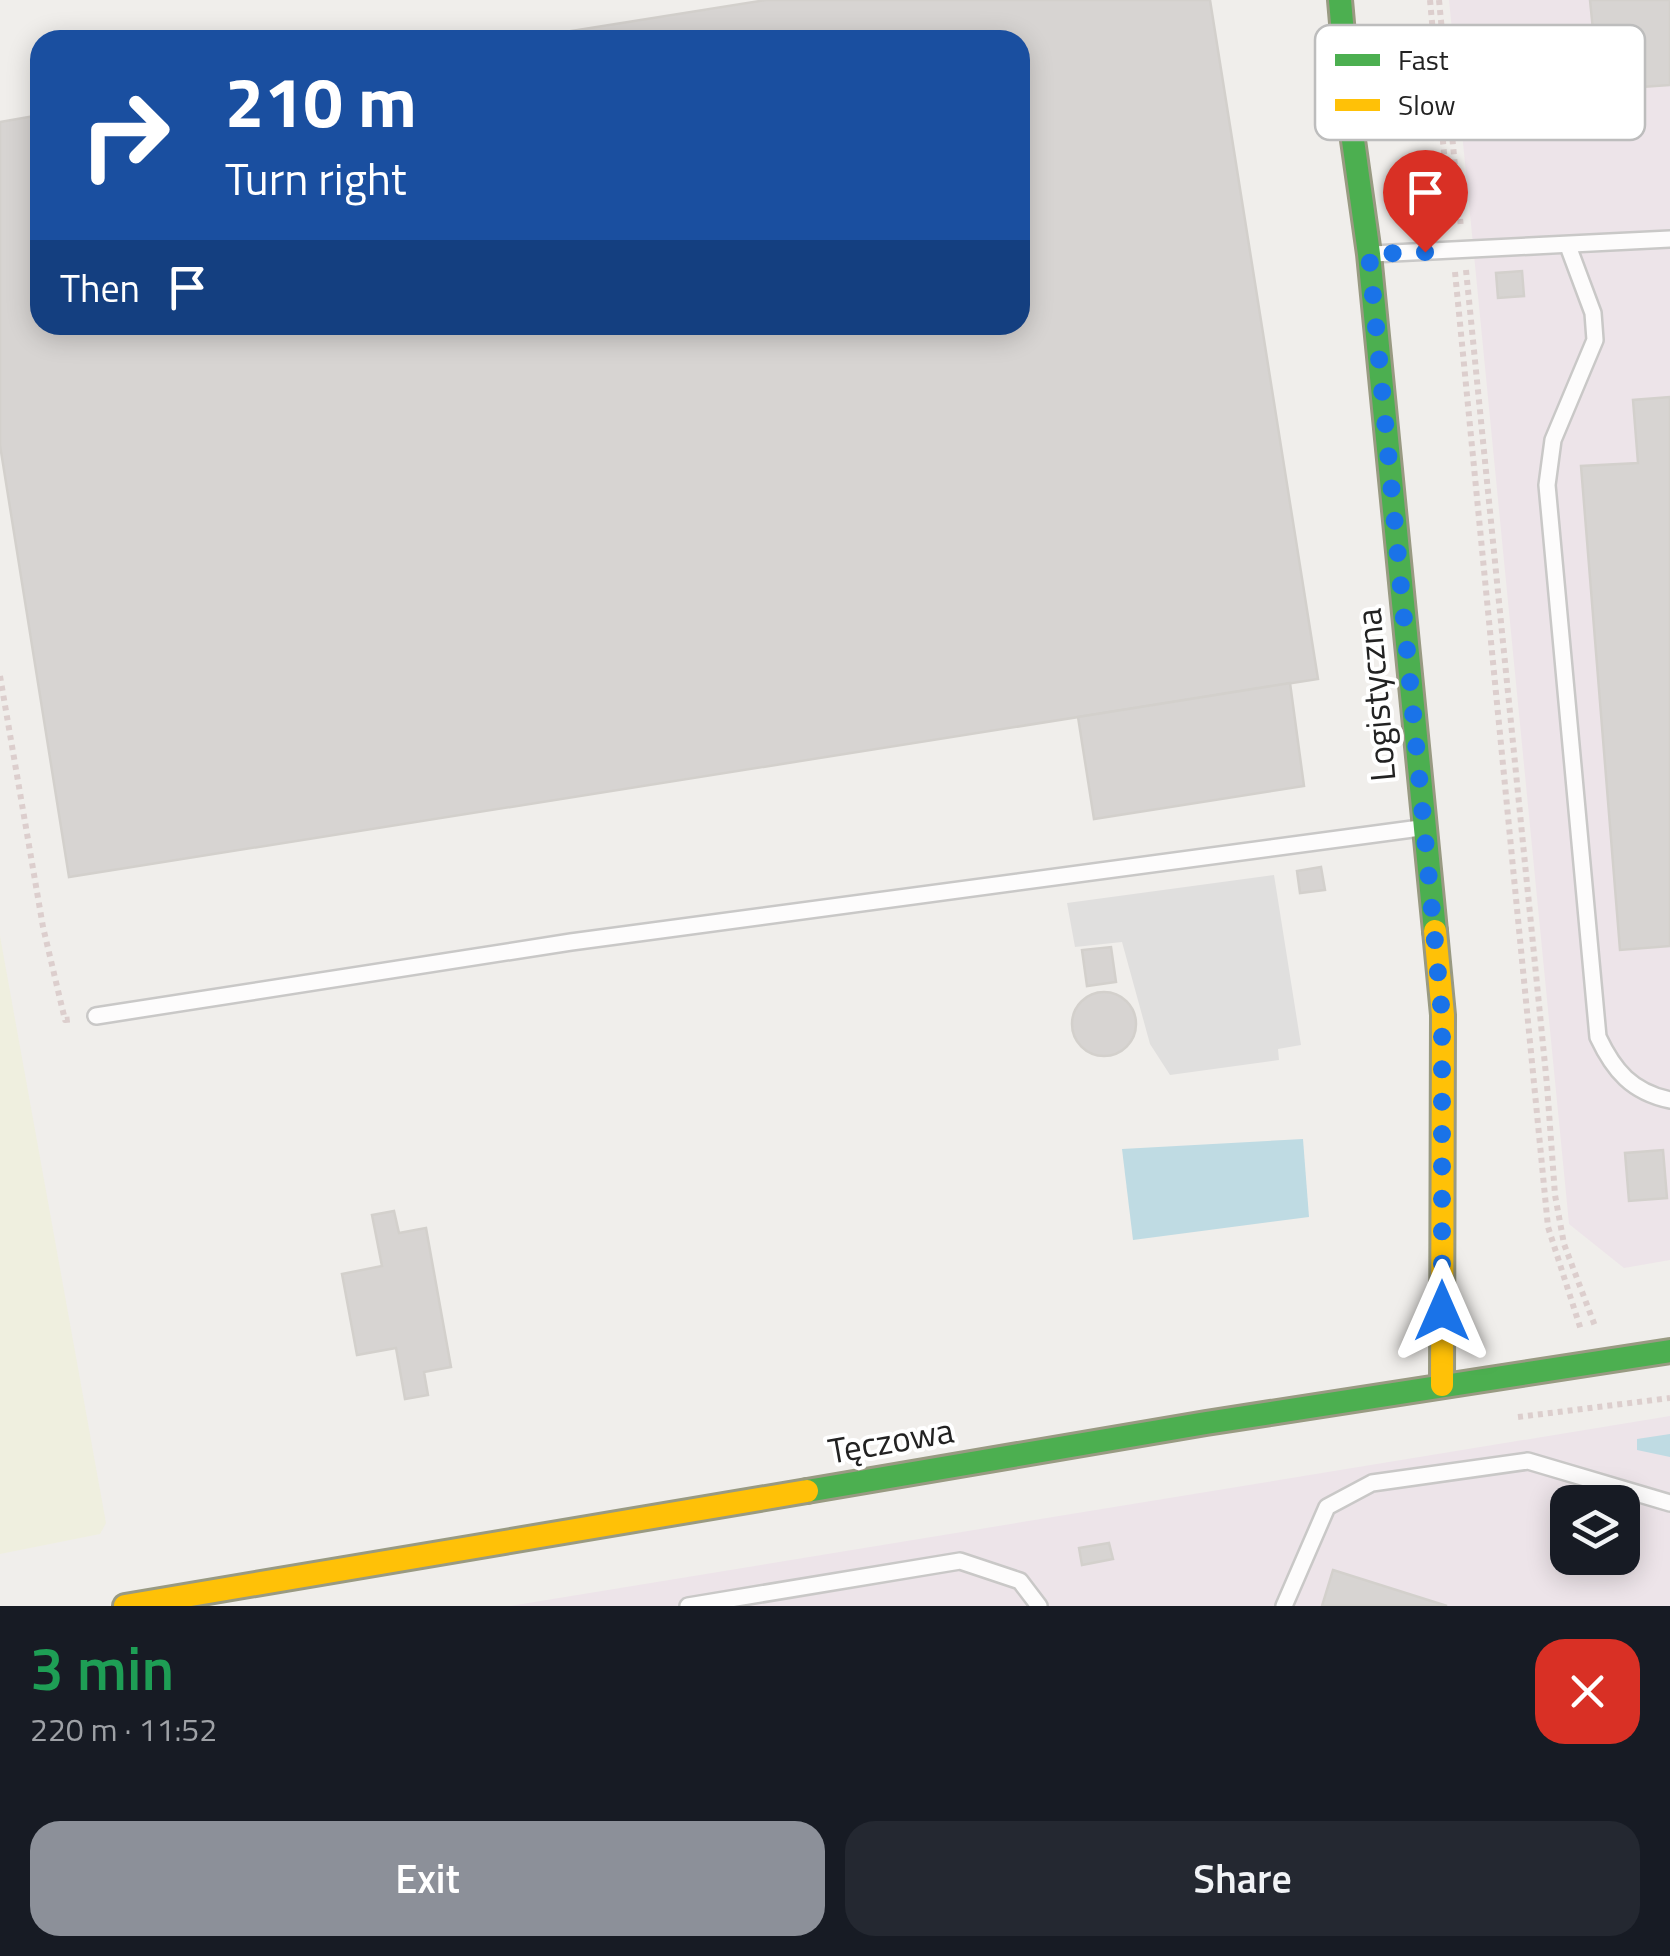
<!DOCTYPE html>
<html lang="en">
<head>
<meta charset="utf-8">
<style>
  body { margin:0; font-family:"Titillium Web",sans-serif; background:#242831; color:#f1f3f6; height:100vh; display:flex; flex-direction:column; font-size:38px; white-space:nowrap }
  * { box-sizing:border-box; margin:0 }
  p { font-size:32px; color:#9ea1a6 }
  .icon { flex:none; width:55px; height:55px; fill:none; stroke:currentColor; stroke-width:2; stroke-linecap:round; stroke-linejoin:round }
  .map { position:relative; height:1606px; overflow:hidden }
  .sheet { display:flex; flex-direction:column; background:#171b24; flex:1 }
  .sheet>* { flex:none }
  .guide { position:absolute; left:30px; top:30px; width:1000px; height:305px; border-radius:30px; box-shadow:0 5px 25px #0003; background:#1a4fa0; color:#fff; overflow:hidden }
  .buttons { position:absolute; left:1550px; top:1485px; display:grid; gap:20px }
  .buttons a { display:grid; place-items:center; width:90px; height:90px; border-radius:20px; background:#171b24; box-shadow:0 5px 25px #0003; font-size:50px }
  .pin { position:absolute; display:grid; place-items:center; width:85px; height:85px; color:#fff; margin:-102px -42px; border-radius:50% 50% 50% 0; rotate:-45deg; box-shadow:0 0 10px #0007 }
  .pin .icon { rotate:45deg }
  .me { position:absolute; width:110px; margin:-55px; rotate:0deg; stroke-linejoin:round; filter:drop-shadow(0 0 8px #0008) }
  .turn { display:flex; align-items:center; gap:35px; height:210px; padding:0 30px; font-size:45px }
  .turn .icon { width:130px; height:130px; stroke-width:2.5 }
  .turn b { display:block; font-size:70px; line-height:85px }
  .then { display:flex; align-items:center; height:95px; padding:0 30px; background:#0003; gap:20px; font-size:38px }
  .round { display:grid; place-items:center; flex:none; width:105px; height:105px; border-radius:30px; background:#242831 }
  .head { display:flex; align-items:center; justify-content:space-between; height:170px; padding:0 30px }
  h1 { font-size:60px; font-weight:600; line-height:75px; color:#1e9e55 }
  .cta { display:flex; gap:20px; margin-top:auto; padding:20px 30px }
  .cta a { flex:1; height:115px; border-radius:30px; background:#8c9099; color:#fff; font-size:40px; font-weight:600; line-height:115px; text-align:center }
  .cta a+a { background:#242831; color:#f1f3f6 }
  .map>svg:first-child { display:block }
  .industrial { fill:#ede4e9; fill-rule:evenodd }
  .farmland { fill:#efefdf }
  .parking { fill:#e0dfde }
  .water { fill:#bfdbe3 }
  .building { fill:#d7d4d2; stroke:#d3d0cc; stroke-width:2.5 }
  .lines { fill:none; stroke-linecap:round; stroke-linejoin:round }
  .lane-casing { stroke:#c9c8c7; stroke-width:20 }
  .fast-casing { stroke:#999a82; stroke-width:28 }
  .slow-casing { stroke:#999a82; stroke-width:28 }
  .path { stroke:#dccecd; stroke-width:6; stroke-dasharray:5 5; stroke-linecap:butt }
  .lane { stroke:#fdfcfc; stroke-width:15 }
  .fast { stroke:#4caf50; stroke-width:22 }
  .slow { stroke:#ffc107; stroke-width:22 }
  .route { stroke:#1a73e8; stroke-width:18; stroke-dasharray:0 32.4 }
  .labels { text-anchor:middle; stroke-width:8; stroke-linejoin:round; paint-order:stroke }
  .street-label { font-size:35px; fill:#222; stroke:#fff }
  .key { fill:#fff; stroke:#bdbdbd; stroke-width:2.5 }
  .key-label { font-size:28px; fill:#222 }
</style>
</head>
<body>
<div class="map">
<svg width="1670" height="1606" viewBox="0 0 1670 1606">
  <rect width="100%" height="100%" fill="#f0eeeb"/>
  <g class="industrial">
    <path d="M 1449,0 L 1670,0 L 1670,1260 L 1624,1268 L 1569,1224 Z"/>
    <path d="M 1670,1416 L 1670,1606 L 510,1606 ZM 1568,1502 L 1622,1502 L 1622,1558 L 1568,1558 Z"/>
  </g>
  <path class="farmland" d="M 0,936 L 106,1523 L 100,1534 L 0,1554 Z"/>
  <path class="parking" d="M 1274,875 L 1301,1045 L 1278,1049 L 1279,1060 L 1170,1075 L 1150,1044 L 1122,942 L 1075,947 L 1067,903 Z"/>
  <g class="water">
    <path d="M 1303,1139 L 1309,1217 L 1133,1240 L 1122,1149 Z"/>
    <path d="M 1670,1434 L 1670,1457 L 1637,1450 L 1637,1439 Z"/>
  </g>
  <g class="building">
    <path d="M 766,0 L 1210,0 L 1318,679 L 69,877 L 0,445 L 0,122 L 40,115 L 40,325 L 1020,325 L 1020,40 L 515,40 Z"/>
    <path d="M 1590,0 L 1670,0 L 1670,85 L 1599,90 Z"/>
    <path d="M 1522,271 L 1524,296 L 1498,298 L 1496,273 Z"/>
    <path d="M 1670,397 L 1670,946 L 1620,950 L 1581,466 L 1638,463 L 1633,400 Z"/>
    <path d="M 1290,683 L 1304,786 L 1094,819 L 1078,717 Z"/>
    <path d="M 1321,867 L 1325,890 L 1300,893 L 1297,871 Z"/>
    <path d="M 1111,947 L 1116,982 L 1087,986 L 1082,950 Z"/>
    <circle cx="1104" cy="1024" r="32"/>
    <path d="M 1663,1150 L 1667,1198 L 1629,1201 L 1625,1153 Z"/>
    <path d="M 394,1211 L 399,1233 L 426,1228 L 451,1367 L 424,1372 L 428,1395 L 405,1399 L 396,1348 L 357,1355 L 342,1274 L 382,1266 L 372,1215 Z"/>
    <path d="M 1109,1543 L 1113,1559 L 1082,1565 L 1079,1548 Z"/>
    <path d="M 1333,1570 L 1447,1606 L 1322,1606 Z"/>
  </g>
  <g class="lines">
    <defs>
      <g id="lane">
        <path d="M 1568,246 L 1593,313 L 1595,340 L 1553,440 L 1547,485 L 1598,1037 C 1614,1071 1632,1092 1670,1100"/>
        <path d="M 1373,254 L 1670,239"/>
        <path d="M 96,1016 L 571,942 L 1420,828"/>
        <path d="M 688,1606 L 960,1561 L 1020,1581 L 1039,1606"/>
        <path d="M 1284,1606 L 1327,1507 L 1372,1483 L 1528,1461 L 1670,1503"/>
      </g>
      <g id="fast">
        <path d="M 1340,0 L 1351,126 L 1369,254 L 1435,931"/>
        <path d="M 807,1491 L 1206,1423 L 1670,1351"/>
      </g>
      <g id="slow">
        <path d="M 1435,931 L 1443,1015 L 1442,1385"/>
        <path d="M 125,1606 L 807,1491"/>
      </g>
    </defs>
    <use href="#lane" class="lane-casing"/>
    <use href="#fast" class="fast-casing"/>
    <use href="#slow" class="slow-casing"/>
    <g class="path">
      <path d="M 1430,0 L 1451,229"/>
      <path d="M 1439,0 L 1461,228"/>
      <path d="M 1466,270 L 1547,1085 L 1555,1195 L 1564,1244 L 1595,1326"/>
      <path d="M 1455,272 L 1548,1227 L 1581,1330"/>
      <path d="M 0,676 L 43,927 L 65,1020 L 74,1019"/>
      <path d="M 1518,1417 L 1670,1398"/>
    </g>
    <use href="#lane" class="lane"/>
    <use href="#fast" class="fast"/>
    <use href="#slow" class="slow"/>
  </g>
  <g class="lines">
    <path class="route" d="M 1425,252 L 1369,254 L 1442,1015 L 1442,1311"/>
  </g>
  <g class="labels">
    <g class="street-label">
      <text transform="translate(1376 695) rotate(-95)" y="12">Logistyczna</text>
      <text transform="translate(891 1441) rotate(-10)" y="12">Tęczowa</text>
    </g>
  </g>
  <rect x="1315" y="25" width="330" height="115" rx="15" class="key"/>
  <rect x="1335" y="54" width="45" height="12" fill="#4caf50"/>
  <rect x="1335" y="99" width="45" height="12" fill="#ffc107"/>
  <g class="key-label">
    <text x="1398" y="70">Fast</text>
    <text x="1398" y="115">Slow</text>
  </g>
</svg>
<div class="buttons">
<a><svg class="icon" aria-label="layers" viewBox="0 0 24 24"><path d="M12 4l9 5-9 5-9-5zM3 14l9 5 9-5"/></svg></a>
</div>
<div class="pin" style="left:1425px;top:252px;background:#d93025"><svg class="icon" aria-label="arrive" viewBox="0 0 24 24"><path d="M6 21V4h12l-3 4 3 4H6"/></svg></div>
<svg class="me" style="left:1442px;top:1311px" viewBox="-20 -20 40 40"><path d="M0-17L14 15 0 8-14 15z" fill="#1a73e8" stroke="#fff" stroke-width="4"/></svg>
<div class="guide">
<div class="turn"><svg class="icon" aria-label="right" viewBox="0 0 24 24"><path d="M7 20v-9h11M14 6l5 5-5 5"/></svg><div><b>210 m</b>Turn right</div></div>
<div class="then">Then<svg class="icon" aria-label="arrive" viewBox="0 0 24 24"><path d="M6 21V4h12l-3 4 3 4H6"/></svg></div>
</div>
</div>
<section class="sheet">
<div class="head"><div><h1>3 min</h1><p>220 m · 11:52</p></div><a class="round" style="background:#d93025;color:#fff"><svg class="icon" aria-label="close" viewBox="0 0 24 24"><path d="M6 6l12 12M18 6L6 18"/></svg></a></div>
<div class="cta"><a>Exit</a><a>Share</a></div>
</section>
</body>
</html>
